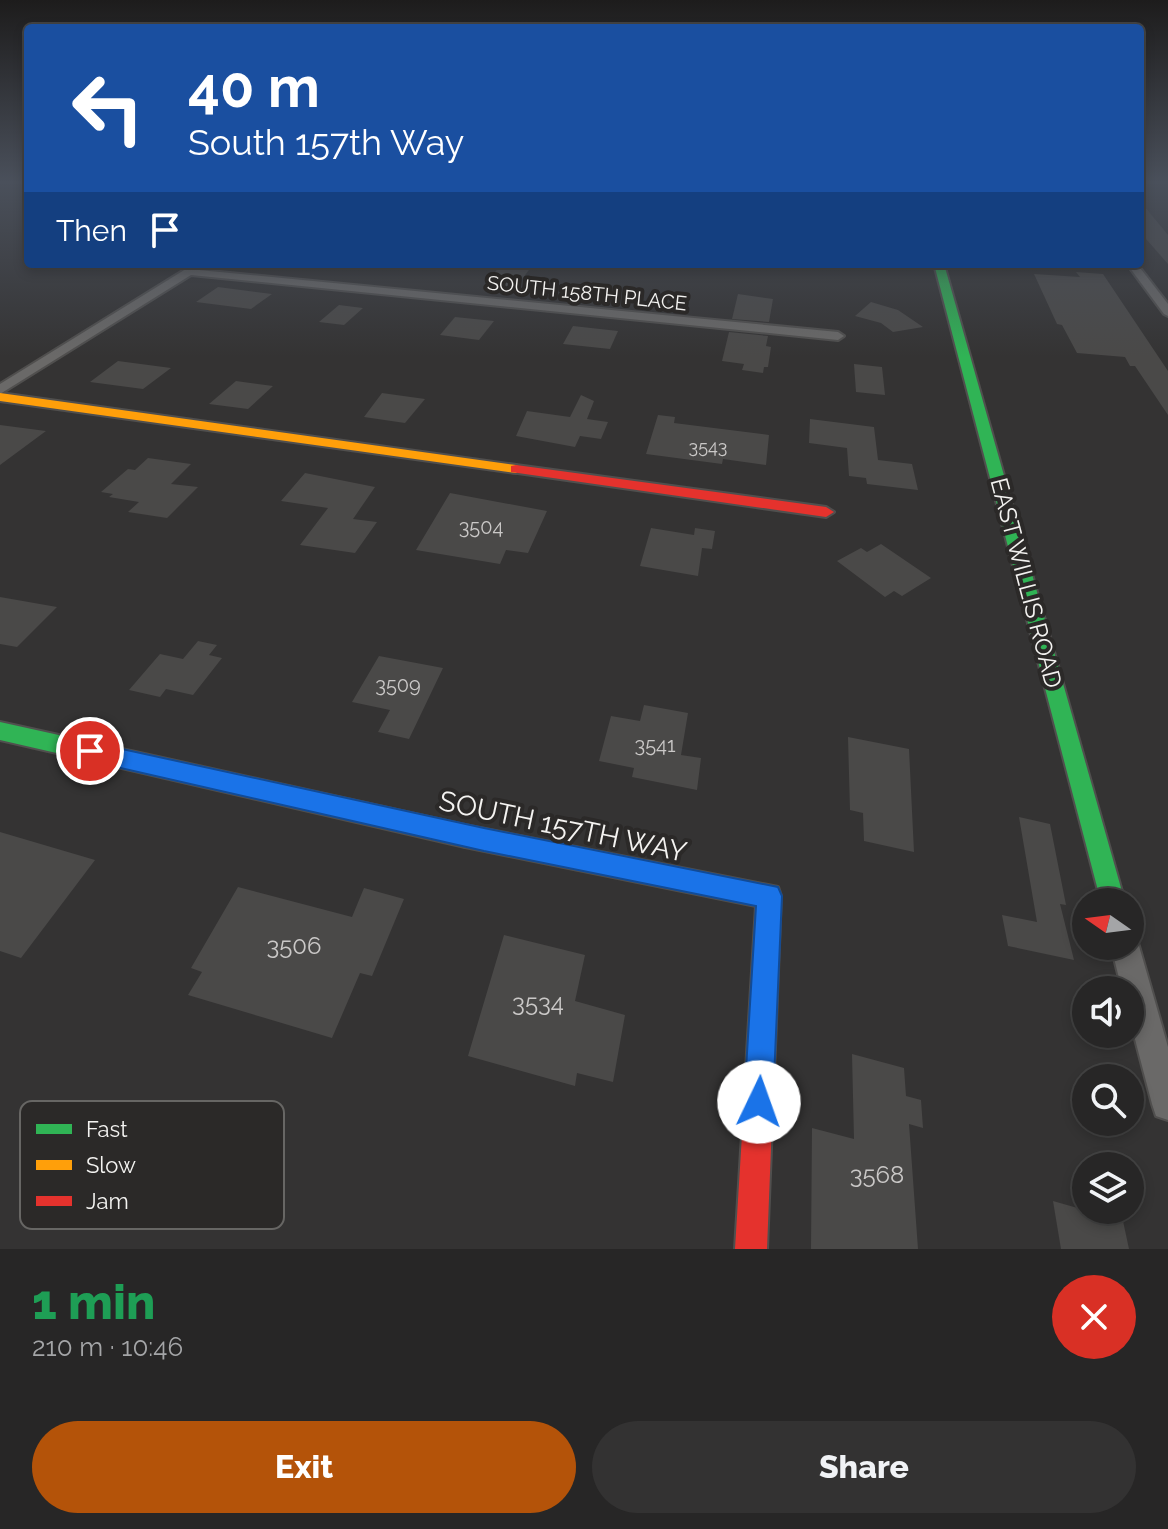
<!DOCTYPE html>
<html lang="en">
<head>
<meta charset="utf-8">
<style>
  body { margin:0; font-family:Raleway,sans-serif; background:#333232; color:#f1f3f6; height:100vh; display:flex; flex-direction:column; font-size:30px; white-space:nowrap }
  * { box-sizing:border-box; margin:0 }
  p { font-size:26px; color:#a4a5a7 }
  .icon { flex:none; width:44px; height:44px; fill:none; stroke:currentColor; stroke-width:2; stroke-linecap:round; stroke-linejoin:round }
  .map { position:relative; height:1249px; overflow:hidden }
  .drawer { display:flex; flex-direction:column; background:#272626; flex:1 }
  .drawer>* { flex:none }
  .guide { position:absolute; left:24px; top:24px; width:1120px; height:244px; border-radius:8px; box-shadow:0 4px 12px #0003,0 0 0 2px #434343; background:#1a4fa0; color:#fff; overflow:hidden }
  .needle { width:52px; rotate:284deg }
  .tools { position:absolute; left:1072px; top:888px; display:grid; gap:16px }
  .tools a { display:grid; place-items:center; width:72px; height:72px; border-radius:50%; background:#272626; box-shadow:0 4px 12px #0003,0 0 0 2px #434343; font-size:40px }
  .pin { position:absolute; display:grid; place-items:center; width:68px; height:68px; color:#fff; margin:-34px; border:4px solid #fff; border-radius:50%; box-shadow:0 2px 8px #0007 }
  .me { position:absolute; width:88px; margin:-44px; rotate:3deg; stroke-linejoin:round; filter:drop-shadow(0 0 6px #0008) }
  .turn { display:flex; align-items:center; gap:28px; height:168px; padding:0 32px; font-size:36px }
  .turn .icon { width:104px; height:104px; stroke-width:2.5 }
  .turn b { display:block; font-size:56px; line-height:68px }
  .then { display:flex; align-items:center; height:76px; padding:0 32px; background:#0003; gap:16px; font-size:30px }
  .round { display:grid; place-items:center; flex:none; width:84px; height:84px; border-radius:42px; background:#333232 }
  .head { display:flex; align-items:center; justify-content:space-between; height:136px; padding:0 32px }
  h1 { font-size:48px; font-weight:800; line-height:60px; color:#1e9e55 }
  .cta { display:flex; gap:16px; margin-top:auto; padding:16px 32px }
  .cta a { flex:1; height:92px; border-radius:48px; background:#b45309; color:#fff; font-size:32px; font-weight:800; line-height:92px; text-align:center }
  .cta a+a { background:#333232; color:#f1f3f6 }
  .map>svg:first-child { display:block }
  .building { fill:#4a4948 }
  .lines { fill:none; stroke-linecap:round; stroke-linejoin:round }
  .street-casing { stroke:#504f4e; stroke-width:4 }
  .fast-casing { stroke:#504f4e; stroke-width:4 }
  .slow-casing { stroke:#504f4e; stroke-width:4 }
  .jam-casing { stroke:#504f4e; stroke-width:4 }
  .street { fill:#6a6968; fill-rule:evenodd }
  .fast { fill:#30b455; fill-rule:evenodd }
  .slow { fill:#ff9f0a; fill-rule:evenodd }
  .jam { fill:#e5322d; fill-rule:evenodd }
  .route { fill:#1a73e8; stroke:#114b97; stroke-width:2 }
  .labels { text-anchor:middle; stroke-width:8; stroke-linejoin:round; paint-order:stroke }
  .far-number-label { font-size:18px; fill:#cac8c7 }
  .far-street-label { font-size:20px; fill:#f4f3f1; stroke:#2b2928 }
  .number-label { font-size:20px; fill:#cac8c7 }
  .street-label { font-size:24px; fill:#f4f3f1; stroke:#2b2928 }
  .near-number-label { font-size:24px; fill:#cac8c7 }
  .near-street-label { font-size:28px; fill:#f4f3f1; stroke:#2b2928 }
  .key { fill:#2b2928; stroke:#676664; stroke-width:2 }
  .key-label { font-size:22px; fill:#f4f3f1 }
</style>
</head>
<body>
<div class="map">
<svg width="1168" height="1249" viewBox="0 0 1168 1249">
  <rect width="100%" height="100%" fill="#343333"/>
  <g class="building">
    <path d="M 1140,201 L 1168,235 L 1168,264 L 1140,232 Z"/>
    <path d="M 502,264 L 512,264 L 532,266 L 516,287 L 493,285 L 496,281 L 488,280 Z"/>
    <path d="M 1076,272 L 1103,274 L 1168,371 L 1168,415 L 1135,366 L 1130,366 L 1125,357 L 1077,353 L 1062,325 L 1057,324 L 1034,274 L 1080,277 Z"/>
    <path d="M 218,287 L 272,294 L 251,309 L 196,302 Z"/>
    <path d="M 738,294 L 773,299 L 769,322 L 732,319 Z"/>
    <path d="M 871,302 L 898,310 L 923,327 L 893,332 L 881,323 L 855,316 Z"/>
    <path d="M 339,305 L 363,308 L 344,325 L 319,322 Z"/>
    <path d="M 455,317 L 494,321 L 479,340 L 440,335 Z"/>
    <path d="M 573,326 L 618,331 L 610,349 L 563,344 Z"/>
    <path d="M 729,332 L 768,336 L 766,346 L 771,347 L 768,367 L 764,367 L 763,373 L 742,370 L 744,364 L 722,361 Z"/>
    <path d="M 118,361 L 171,368 L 143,389 L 90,382 Z"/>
    <path d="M 854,364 L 882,367 L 885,395 L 856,392 Z"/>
    <path d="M 236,381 L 273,386 L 248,409 L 209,404 Z"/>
    <path d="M 382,393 L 425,399 L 405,423 L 364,417 Z"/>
    <path d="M 581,395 L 594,401 L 587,419 L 608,422 L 601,439 L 580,436 L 575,447 L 516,436 L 527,411 L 570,417 Z"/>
    <path d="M 658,415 L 675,417 L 674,423 L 769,435 L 766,465 L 723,459 L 722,464 L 646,454 Z"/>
    <path d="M 810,419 L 874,427 L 878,460 L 912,464 L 918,490 L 867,484 L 866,478 L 849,476 L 847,448 L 809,443 Z"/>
    <path d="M 0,425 L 46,431 L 0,465 Z"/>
    <path d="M 148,458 L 191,464 L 171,484 L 198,487 L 167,518 L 128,512 L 139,502 L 109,497 L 113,494 L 101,492 L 128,469 L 135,470 Z"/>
    <path d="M 305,473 L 375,487 L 353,519 L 377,522 L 355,553 L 300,545 L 328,508 L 281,501 Z"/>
    <path d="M 450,493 L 547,511 L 528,553 L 506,550 L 500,564 L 416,550 Z"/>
    <path d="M 651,528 L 694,535 L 695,528 L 715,531 L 712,549 L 702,548 L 698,576 L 640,566 Z"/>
    <path d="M 881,544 L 931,578 L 902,596 L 894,591 L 885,597 L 837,561 L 861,548 L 867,552 Z"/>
    <path d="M 0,597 L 57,607 L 17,647 L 0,644 Z"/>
    <path d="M 198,641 L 217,645 L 209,655 L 222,658 L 193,695 L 166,689 L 160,697 L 129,690 L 160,654 L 183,659 Z"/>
    <path d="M 379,656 L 443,668 L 409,739 L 378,732 L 390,710 L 352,702 Z"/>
    <path d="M 644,705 L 688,713 L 681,755 L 701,758 L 697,790 L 632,777 L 634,768 L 599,761 L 611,716 L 640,721 Z"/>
    <path d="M 848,737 L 909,749 L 914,852 L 864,841 L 863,813 L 850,810 Z"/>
    <path d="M 1019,817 L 1050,824 L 1066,905 L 1060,904 L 1074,960 L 1008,946 L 1002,915 L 1037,922 Z"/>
    <path d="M 0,832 L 95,860 L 21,958 L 0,951 Z"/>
    <path d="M 238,887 L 352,917 L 364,888 L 404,899 L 372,976 L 360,973 L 332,1038 L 188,995 L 202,972 L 191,968 Z"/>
    <path d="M 504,935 L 585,955 L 575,1001 L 625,1015 L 613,1082 L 577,1073 L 575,1086 L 468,1056 Z"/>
    <path d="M 852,1054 L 904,1068 L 906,1096 L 921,1100 L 923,1128 L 909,1124 L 918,1249 L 811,1249 L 812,1128 L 854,1139 Z"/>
    <path d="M 1053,1201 L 1123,1221 L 1129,1249 L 1061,1249 Z"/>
  </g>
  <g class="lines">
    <defs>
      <g id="street">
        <path d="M 194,264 L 205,264 L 199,270 L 838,332 L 844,336 L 838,340 L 191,275 L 0,394 L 0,384 Z"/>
        <path d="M 1127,264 L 1137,264 L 1168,304 L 1168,316 L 1164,314 Z"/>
        <path d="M 1130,934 L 1135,936 L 1139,946 L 1168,1047 L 1168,1120 L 1156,1116 L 1152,1104 L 1130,1020 L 1130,990 L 1122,990 L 1111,946 L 1130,946 Z"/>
      </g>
      <g id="fast">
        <path d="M 934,264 L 944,264 L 1125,902 L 1101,902 Z"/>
        <path d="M 0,722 L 465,825 L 473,828 L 477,836 L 473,844 L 465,847 L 0,740 Z"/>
      </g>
      <path id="slow" d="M 0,393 L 516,465 L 523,469 L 516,473 L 0,401 Z"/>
      <g id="jam">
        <path d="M 516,465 L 826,507 L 834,512 L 826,517 L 511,472 L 511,466 Z"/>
        <path d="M 465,825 L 778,887 L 781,896 L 767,1249 L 735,1249 L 756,906 L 465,847 L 457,844 L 453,836 L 457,828 Z"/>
      </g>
    </defs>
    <use href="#street" class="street-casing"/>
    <use href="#fast" class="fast-casing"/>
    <use href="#slow" class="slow-casing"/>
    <use href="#jam" class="jam-casing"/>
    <use href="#street" class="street"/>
    <use href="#fast" class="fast"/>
    <use href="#slow" class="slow"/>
    <use href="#jam" class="jam"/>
  </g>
  <linearGradient id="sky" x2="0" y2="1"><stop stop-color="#1d1c1c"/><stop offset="0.51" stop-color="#4a505b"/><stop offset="1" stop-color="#4a505b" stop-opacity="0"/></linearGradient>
  <rect width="1168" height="357" fill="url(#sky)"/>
  <path class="route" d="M 90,742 L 484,828 L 778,887 L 782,896 L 773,1102 L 769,1113 L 759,1117 L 748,1113 L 744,1102 L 756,906 L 484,851 L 90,761 L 82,758 L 79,751 L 82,745 Z"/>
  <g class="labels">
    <g class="far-number-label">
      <text x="708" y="453">3543</text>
    </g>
    <g class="far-street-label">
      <text transform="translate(587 293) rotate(6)" y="7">SOUTH 158TH PLACE</text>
    </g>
    <g class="number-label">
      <text x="481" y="534">3504</text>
      <text x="398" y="692">3509</text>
      <text x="655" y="752">3541</text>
    </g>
    <g class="street-label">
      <text transform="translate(1026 583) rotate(75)" y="8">EAST WILLIS ROAD</text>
    </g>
    <g class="near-number-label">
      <text x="294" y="954">3506</text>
      <text x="538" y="1011">3534</text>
      <text x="877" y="1183">3568</text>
    </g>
    <g class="near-street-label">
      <text transform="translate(563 826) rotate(12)" y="10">SOUTH 157TH WAY</text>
    </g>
  </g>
  <rect x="20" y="1101" width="264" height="128" rx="12" class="key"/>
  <rect x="36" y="1124" width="36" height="10" fill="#30b455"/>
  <rect x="36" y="1160" width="36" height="10" fill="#ff9f0a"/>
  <rect x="36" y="1196" width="36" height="10" fill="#e5322d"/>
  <g class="key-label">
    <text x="86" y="1137">Fast</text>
    <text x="86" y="1173">Slow</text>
    <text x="86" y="1209">Jam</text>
  </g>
</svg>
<div class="tools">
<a><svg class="needle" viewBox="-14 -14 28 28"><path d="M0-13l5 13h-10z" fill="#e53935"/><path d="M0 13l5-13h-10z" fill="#a4a5a7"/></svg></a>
<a><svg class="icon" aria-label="sound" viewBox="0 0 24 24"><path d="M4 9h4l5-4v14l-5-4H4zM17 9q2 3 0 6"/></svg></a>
<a><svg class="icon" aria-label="search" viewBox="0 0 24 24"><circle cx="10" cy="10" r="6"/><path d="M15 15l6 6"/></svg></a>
<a><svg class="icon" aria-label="layers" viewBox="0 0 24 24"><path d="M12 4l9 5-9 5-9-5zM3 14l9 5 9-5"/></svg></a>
</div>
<div class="pin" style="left:90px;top:751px;background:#d93025"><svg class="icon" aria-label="arrive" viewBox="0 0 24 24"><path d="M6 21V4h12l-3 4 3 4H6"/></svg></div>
<svg class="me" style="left:759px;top:1102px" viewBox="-20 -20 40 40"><circle r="19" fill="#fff"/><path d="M0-13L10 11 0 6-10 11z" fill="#1a73e8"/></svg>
<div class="guide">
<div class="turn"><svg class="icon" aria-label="left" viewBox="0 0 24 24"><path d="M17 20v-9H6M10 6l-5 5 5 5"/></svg><div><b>40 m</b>South 157th Way</div></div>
<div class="then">Then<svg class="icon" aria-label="arrive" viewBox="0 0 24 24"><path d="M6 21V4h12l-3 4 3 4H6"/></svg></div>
</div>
</div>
<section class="drawer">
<div class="head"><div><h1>1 min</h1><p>210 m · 10:46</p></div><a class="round" style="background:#d93025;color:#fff"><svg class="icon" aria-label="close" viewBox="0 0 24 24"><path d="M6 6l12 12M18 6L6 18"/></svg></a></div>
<div class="cta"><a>Exit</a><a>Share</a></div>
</section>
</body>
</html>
